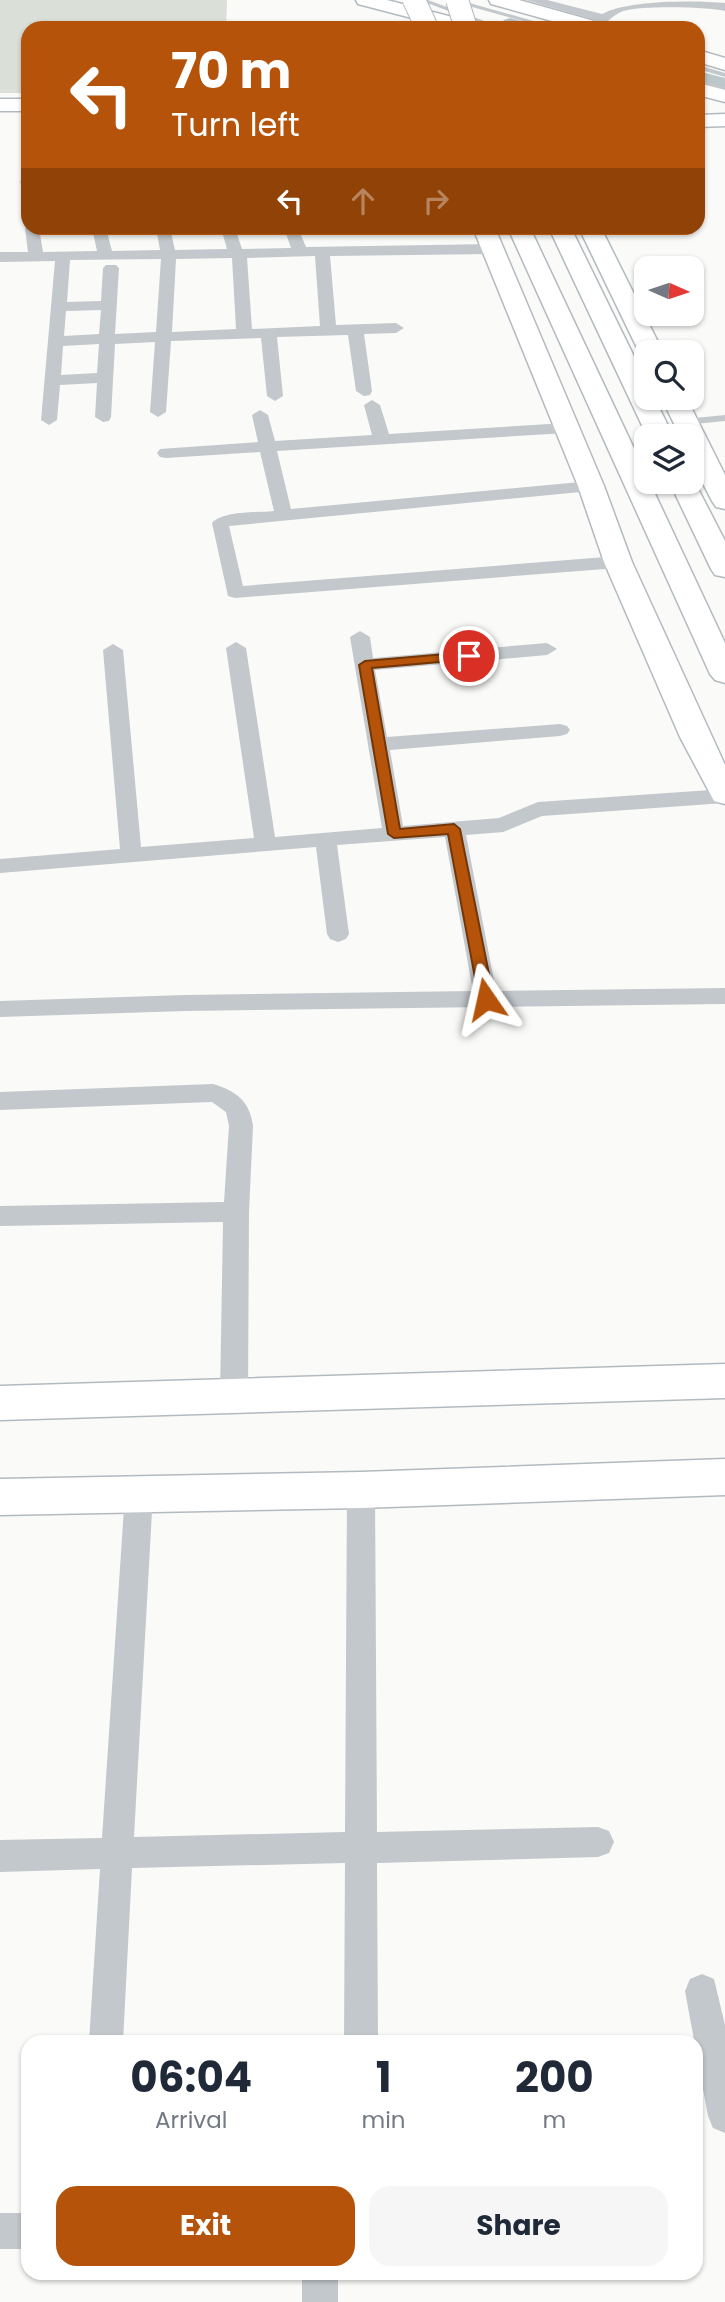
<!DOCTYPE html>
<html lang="en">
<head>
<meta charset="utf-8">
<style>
  body { margin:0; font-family:Poppins,sans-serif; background:#f6f6f7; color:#1f2937; height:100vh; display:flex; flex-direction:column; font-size:26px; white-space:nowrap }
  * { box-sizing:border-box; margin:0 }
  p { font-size:23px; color:#747a83 }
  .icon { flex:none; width:38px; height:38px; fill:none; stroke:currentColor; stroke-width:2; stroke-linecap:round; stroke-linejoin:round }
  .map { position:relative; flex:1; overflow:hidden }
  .panel { position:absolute; left:21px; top:2035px; width:682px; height:245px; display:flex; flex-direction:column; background:#fff; border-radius:21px; box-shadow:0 2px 5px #0004 }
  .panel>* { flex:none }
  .banner { position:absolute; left:21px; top:21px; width:684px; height:214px; border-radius:21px; box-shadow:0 2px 5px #0004; background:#b45309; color:#fff; overflow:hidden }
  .needle { width:46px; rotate:93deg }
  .buttons { position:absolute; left:634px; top:256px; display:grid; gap:14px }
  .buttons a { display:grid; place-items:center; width:70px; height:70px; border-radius:14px; background:#fff; box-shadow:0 2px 5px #0004; font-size:35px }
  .pin { position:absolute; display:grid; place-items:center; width:60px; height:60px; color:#fff; margin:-30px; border:4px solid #fff; border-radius:50%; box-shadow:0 2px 7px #0007 }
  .me { position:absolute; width:77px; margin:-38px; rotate:349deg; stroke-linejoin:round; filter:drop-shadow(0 0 5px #0008) }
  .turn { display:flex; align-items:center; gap:24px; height:147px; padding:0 35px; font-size:32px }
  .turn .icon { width:91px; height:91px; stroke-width:2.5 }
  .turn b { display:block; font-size:49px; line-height:60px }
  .lanes { display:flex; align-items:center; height:66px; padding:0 35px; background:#0003; justify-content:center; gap:35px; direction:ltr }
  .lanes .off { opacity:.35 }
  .eta { display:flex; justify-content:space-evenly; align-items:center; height:119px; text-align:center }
  .eta b { font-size:42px; font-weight:700; line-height:49px }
  .action { display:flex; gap:14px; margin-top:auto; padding:14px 35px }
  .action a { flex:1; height:80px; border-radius:21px; background:#b45309; color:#fff; font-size:28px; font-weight:700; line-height:80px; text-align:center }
  .action a+a { background:#f6f6f7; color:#1f2937 }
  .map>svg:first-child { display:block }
  .green { fill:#dadfd7 }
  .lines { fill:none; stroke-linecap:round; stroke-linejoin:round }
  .canal { fill:#bbc7cb; fill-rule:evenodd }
  .secondary-casing { stroke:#b3babf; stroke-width:3 }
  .lane { fill:#c3c8cc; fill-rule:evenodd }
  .street { fill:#c3c8cc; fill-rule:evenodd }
  .secondary { fill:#fff; fill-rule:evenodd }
  .secondary-bridge-casing { stroke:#b3babf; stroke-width:24; stroke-linecap:butt }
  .secondary-bridge { stroke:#fff; stroke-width:22 }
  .route { fill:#b45309; stroke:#753606; stroke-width:2 }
</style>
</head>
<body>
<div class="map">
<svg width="725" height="2302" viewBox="0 0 725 2302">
  <rect width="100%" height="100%" fill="#fafaf8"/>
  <path class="green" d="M 0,0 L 227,0 L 226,28 L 28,28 L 28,93 L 0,93 Z"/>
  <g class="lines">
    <g class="canal">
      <path d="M 510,18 L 535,25 L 537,28 L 504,26 L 502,23 L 504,20 Z"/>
      <path d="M 698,71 L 725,78 L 725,88 L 698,81 Z"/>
    </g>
    <defs>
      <g id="secondary">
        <path d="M 356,0 L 387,0 L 479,24 L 482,28 L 450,28 L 358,4 Z"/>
        <path d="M 489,0 L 519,0 L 605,24 L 608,28 L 577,28 L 491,4 Z"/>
        <path d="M 698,50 L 725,58 L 725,70 L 698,62 Z"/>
        <path d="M 698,83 L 725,90 L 725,102 L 698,95 Z"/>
        <rect x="0" y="99" width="28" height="12"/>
        <path d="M 725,114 L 725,126 L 698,127 L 698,115 Z"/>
        <path d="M 473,228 L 495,228 L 604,486 L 632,562 L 725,765 L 725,804 L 714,801 L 680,737 L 604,562 L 578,486 Z"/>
        <path d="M 508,228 L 530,228 L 646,474 L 646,481 L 649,481 L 725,643 L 725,683 L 715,680 L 710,674 Z"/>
        <path d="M 549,228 L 571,228 L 646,381 L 646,397 L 654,397 L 673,436 L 647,436 Z"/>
        <path d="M 579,228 L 601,228 L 663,352 L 646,352 L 646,358 L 639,352 Z"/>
        <path d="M 661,397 L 686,397 L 725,475 L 725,509 L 716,507 L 712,501 L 691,460 L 691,436 L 680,436 Z"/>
        <path d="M 691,475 L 725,541 L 725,577 L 715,575 L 711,569 L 669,481 L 691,481 Z"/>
        <path d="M 725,1364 L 725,1398 L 0,1420 L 0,1386 Z"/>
        <path d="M 725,1459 L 725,1495 L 361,1508 L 0,1515 L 0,1479 L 361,1472 Z"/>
      </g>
    </defs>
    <use href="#secondary" class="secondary-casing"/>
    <g class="lane">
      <path d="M 419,0 L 428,0 L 503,28 L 494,28 Z"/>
      <path d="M 454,0 L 459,0 L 558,28 L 548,28 L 454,2 Z"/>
      <path d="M 698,65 L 725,73 L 725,77 L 698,69 Z"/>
      <path d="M 698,80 L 725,87 L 725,91 L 698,84 Z"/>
      <path d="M 725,415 L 725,421 L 685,425 L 681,422 L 685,419 Z"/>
    </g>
    <g class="street">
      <path d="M 526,0 L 547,0 L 602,14 C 626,0 696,0 725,3 L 725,11 C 706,7 637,5 621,12 C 606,19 607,28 588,28 L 595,20 Z"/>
      <path d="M 27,177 L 28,177 L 28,190 L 23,189 L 20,181 Z"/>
      <path d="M 28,225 L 28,228 L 39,228 L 43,252 L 97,251 L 92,228 L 106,228 L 112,251 L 160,250 L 156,228 L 170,228 L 175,250 L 227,249 L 221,228 L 235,228 L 242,249 L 291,248 L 284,228 L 298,228 L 306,247 L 493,244 L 501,249 L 493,254 L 330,256 L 336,325 L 396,323 L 404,328 L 396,333 L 364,334 L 372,391 L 370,395 L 364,396 L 356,391 L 348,335 L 277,337 L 283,396 L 275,401 L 267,396 L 261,338 L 171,341 L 166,412 L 158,417 L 150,412 L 155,342 L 115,344 L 111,417 L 109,421 L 103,422 L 95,417 L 97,383 L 60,385 L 57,420 L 49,425 L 41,420 L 55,261 L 0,262 L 0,252 L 28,252 L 25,228 ZM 315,256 L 320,326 L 252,329 L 247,258 ZM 232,258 L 236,329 L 172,332 L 176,259 ZM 161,259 L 156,332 L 115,334 L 119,268 L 116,265 L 106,265 L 103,268 L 101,301 L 67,302 L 70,260 ZM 101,310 L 99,334 L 64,336 L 66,311 ZM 99,344 L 97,373 L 61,375 L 63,346 Z"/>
      <path d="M 372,400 L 380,405 L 389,434 L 566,423 L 575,428 L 566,433 L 277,451 L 291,509 L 591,481 L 600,486 L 591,491 L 229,526 L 243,586 L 618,556 L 627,562 L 618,568 L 235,598 L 228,596 L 212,523 C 224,510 257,513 274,511 L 260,452 L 166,458 L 160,457 L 157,453 L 160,449 L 258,442 L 252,415 L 260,410 L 268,415 L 275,441 L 372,435 L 364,405 Z"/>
      <path d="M 360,631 L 370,637 L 373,658 L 547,643 L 557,649 L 547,655 L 375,670 L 387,737 L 560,724 L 567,726 L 570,730 L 567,734 L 560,736 L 390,750 L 403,826 L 499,818 L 538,802 L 725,789 L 725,803 L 542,816 L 503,832 L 466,835 L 496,991 L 725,988 L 725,1004 L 185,1011 L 0,1017 L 0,1001 L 185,995 L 473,991 L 445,837 L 337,845 L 349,934 L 346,939 L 338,942 L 330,939 L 327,934 L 316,847 L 0,873 L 0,859 L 120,849 L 103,650 L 113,644 L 123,650 L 141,847 L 254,838 L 226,648 L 236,642 L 246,648 L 275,837 L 382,828 L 350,637 Z"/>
      <path d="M 213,1084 C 236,1091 250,1101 253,1126 L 249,1212 L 248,1397 L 244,1405 L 234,1408 L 224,1405 L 220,1397 L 223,1222 L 0,1226 L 0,1206 L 224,1202 L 229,1126 L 226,1112 L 212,1102 L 0,1110 L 0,1092 Z"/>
      <path d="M 361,1478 L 371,1481 L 375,1490 L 377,1832 L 598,1827 L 609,1831 L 614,1842 L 609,1853 L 598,1857 L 377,1863 L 378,2042 L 344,2042 L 345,1863 L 132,1868 L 123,2042 L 89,2042 L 100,1869 L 0,1872 L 0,1840 L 102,1838 L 125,1493 L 129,1484 L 139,1481 L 149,1484 L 153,1493 L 134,1837 L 345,1832 L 347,1490 L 351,1481 Z"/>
      <path d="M 702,1974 L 714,1979 L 725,2025 L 725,2133 L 713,2128 L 708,2116 L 685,1991 L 690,1979 Z"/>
      <rect x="0" y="2213" width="28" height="36"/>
      <rect x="302" y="2273" width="36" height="29"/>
    </g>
    <use href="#secondary" class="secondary"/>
    <defs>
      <g id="secondary-bridge">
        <path d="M 414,0 L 427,28"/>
        <path d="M 457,0 L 466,28"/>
      </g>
    </defs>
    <use href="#secondary-bridge" class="secondary-bridge-casing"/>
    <use href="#secondary-bridge" class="secondary-bridge"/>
  </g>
  <path class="route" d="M 469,652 L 473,653 L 473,659 L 372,668 L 400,829 L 454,824 L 460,829 L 494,999 L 486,1004 L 479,999 L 448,834 L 394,838 L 388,834 L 359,665 L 365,661 Z"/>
</svg>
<div class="buttons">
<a><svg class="needle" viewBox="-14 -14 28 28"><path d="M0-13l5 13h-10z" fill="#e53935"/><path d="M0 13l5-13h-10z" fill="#747a83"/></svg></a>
<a><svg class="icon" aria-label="search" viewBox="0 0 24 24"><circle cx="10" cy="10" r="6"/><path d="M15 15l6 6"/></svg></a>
<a><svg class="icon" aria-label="layers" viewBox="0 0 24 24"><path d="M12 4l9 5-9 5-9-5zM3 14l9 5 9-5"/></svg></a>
</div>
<div class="pin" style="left:469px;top:656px;background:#d93025"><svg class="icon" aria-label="arrive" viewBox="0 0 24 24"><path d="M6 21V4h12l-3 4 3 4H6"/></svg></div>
<svg class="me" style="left:486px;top:999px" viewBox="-20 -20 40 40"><path d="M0-17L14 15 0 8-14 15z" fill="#b45309" stroke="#fff" stroke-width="4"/></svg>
<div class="banner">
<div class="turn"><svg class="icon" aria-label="left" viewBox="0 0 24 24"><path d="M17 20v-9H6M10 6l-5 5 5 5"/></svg><div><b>70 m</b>Turn left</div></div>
<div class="lanes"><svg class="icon" aria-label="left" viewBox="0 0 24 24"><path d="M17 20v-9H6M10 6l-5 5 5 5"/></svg><svg class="icon off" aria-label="ahead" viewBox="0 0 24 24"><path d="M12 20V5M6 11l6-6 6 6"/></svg><svg class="icon off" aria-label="right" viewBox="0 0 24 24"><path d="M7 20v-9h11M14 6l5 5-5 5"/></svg></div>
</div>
<section class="panel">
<div class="eta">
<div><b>06:04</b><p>Arrival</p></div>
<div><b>1</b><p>min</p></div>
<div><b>200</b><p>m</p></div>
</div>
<div class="action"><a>Exit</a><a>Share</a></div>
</section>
</div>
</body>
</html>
